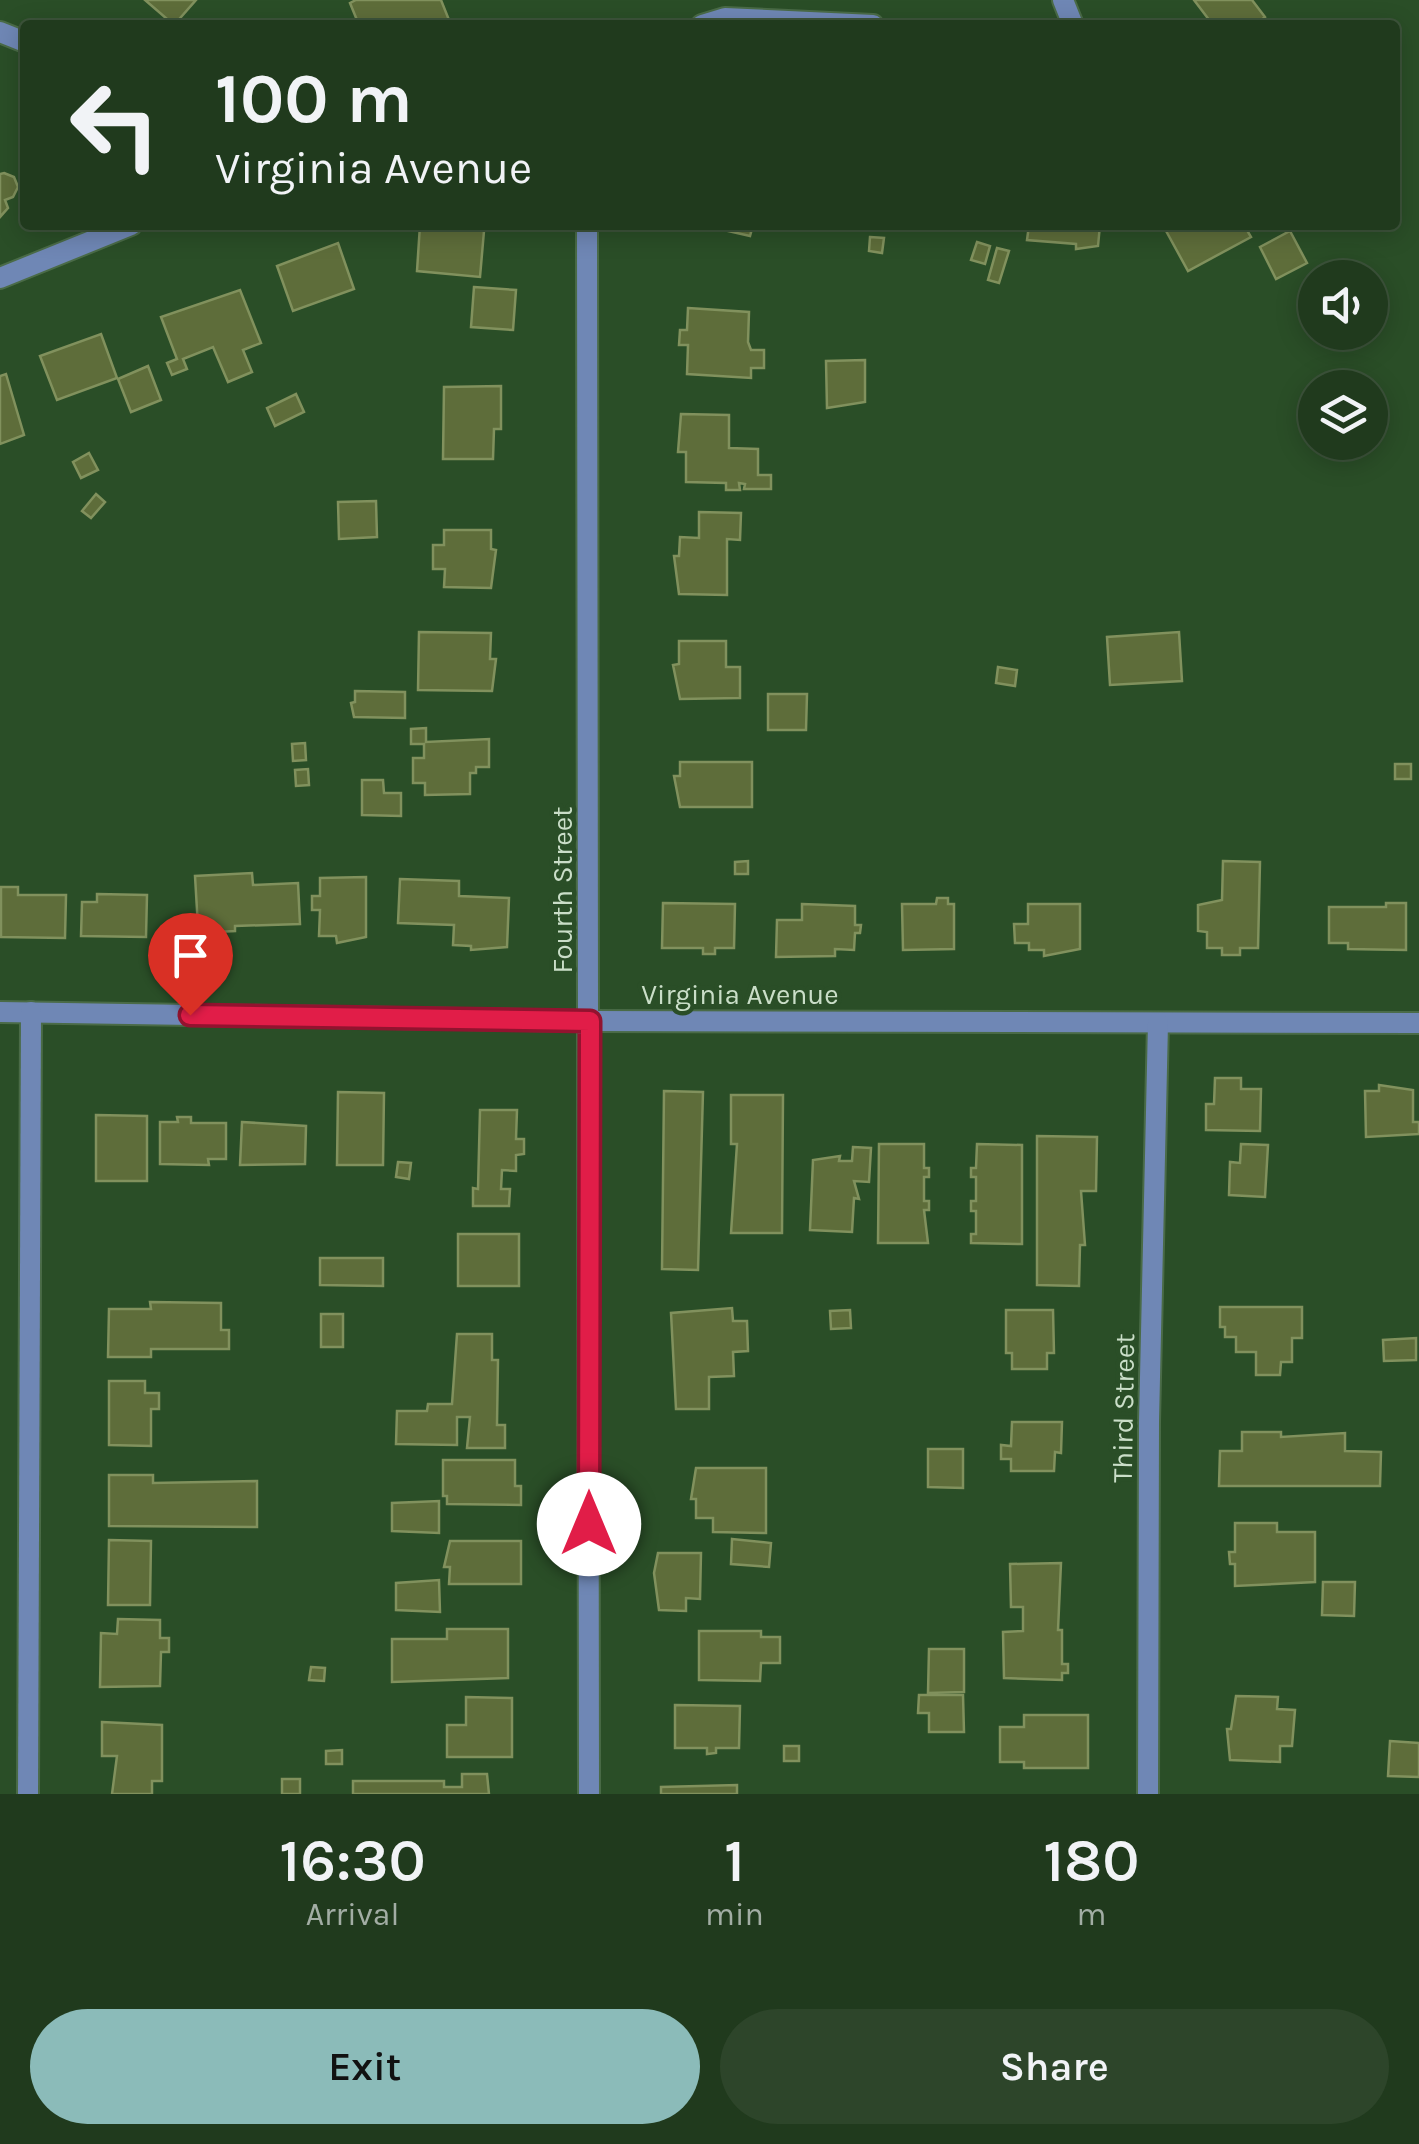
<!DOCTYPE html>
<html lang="en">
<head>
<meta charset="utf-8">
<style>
  body { margin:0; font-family:Karla,sans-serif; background:#2d452a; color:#f1f3f6; height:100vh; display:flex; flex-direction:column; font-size:38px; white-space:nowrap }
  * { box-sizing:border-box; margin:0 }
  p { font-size:32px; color:#a2ada4 }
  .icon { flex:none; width:55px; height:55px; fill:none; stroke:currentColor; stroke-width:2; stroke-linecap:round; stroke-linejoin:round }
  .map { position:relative; height:1794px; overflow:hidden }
  .panel { display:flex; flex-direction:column; background:#203a1d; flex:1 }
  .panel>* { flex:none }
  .banner { position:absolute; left:20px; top:20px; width:1380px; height:210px; border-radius:10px; box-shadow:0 5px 25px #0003,0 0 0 2px #3d543b; background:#203a1d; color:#f1f3f6; overflow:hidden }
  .fabs { position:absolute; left:1298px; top:260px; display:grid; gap:20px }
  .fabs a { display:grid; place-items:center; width:90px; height:90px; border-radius:50%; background:#203a1d; box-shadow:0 5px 25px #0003,0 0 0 2px #3d543b; font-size:50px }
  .pin { position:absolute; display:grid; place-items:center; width:85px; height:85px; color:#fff; margin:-102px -42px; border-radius:50% 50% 50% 0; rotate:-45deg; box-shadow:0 0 10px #0007 }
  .pin .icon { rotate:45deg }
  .me { position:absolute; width:110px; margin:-55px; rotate:0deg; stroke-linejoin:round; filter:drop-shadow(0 0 8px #0008) }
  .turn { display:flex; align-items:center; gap:35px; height:210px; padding:0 30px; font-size:45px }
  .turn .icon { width:130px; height:130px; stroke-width:2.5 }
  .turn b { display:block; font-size:70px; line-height:85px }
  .eta { display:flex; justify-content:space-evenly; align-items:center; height:170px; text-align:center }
  .eta b { font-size:60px; font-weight:600; line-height:70px }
  .cta { display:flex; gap:20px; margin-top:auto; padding:20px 30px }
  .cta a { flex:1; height:115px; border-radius:60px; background:#8bbbb9; color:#111; font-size:40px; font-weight:600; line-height:115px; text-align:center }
  .cta a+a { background:#2d452a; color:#f1f3f6 }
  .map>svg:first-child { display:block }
  .building { fill:#5e6d3a; stroke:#81915d; stroke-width:2.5 }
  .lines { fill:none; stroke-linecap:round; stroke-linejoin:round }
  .street-casing { stroke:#4a6b47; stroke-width:24 }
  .street { stroke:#6f87b5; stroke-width:20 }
  .route-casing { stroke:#92132f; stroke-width:25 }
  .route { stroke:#e11d48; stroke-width:18 }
  .labels { text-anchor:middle; stroke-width:9; stroke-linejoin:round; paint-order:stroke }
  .street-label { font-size:28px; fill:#cadec8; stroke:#2a4e27 }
</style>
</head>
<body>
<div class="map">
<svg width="1419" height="1794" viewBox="0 0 1419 1794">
  <rect width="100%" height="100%" fill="#2a4e27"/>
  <g class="building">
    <path d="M 145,0 L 196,0 L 174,25 Z"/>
    <path d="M 356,0 L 441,0 L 451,25 L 359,25 L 350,3 Z"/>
    <path d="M 1194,0 L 1252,0 L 1265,17 L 1255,25 L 1213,25 Z"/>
    <path d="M 4,173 L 14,177 L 18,187 L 13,197 L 5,200 L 8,208 L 0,217 L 0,174 Z"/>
    <path d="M 420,225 L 484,231 L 480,277 L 417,271 Z"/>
    <path d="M 702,225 L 753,225 L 750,236 Z"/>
    <path d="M 1029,225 L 1100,225 L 1098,246 L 1076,249 L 1076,244 L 1027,240 Z"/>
    <path d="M 1172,225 L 1244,225 L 1251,237 L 1188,271 L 1165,229 Z"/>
    <path d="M 1290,231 L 1307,263 L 1276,279 L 1260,247 Z"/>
    <path d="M 870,237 L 884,238 L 882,253 L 869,251 Z"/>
    <path d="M 977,242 L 990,246 L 985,264 L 971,260 Z"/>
    <path d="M 338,243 L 354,289 L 293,311 L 277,266 Z"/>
    <path d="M 997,248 L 1009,251 L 999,283 L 988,280 Z"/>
    <path d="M 474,287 L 516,290 L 513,330 L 471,327 Z"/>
    <path d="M 240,290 L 261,343 L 243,350 L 252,372 L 228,382 L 213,347 L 183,359 L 187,369 L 172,375 L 167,363 L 177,359 L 161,317 Z"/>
    <path d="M 688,308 L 749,312 L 748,342 L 751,350 L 764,350 L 764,368 L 751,368 L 751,378 L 687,374 L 688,345 L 679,345 L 680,330 L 687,330 Z"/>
    <path d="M 101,334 L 117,378 L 57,400 L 40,356 Z"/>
    <path d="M 865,360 L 865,402 L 827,408 L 826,361 Z"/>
    <path d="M 148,366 L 161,400 L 131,412 L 118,379 Z"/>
    <path d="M 6,374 L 24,435 L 0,444 L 0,376 Z"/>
    <path d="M 501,386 L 501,429 L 494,429 L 493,459 L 443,459 L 444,387 Z"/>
    <path d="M 296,394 L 304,412 L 275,426 L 267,408 Z"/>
    <path d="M 681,414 L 729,415 L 729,448 L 758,449 L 758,475 L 771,475 L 771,489 L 744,489 L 745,484 L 739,483 L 740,490 L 726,490 L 726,483 L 686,482 L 686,452 L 678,452 Z"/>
    <path d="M 89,453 L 98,470 L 81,478 L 73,462 Z"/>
    <path d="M 96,494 L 105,502 L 91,518 L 82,511 Z"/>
    <path d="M 376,501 L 377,537 L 339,539 L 338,502 Z"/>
    <path d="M 699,512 L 741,513 L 740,540 L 727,539 L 727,595 L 679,594 L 674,556 L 679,556 L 680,537 L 699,538 Z"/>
    <path d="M 444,530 L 491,530 L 491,549 L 496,550 L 491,588 L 444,587 L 445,569 L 433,569 L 433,545 L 444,545 Z"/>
    <path d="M 419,632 L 491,633 L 490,659 L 496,659 L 492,691 L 418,690 Z"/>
    <path d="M 1179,632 L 1182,681 L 1110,685 L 1107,637 Z"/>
    <path d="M 679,641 L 726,641 L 726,667 L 740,667 L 740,698 L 680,699 L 673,665 L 679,664 Z"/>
    <path d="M 998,667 L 1017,670 L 1015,686 L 996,683 Z"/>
    <path d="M 355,691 L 405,692 L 405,718 L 354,717 L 351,703 L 355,702 Z"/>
    <path d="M 768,694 L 807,694 L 806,730 L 768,730 Z"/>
    <path d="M 426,728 L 426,742 L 489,739 L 489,767 L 476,767 L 476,773 L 470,773 L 470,794 L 425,795 L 425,783 L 413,783 L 413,758 L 424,758 L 424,744 L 411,744 L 411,729 Z"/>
    <path d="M 305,743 L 306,760 L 293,761 L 292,744 Z"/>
    <path d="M 680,762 L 752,762 L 752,807 L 680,807 L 674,776 L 680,776 Z"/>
    <rect x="1395" y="764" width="16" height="15"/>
    <path d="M 308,769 L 309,785 L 296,786 L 295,770 Z"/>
    <path d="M 362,780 L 383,780 L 384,793 L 401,793 L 401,816 L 362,815 Z"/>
    <path d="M 748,861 L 748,874 L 735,874 L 735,862 Z"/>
    <path d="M 1223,861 L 1260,862 L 1258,948 L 1240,948 L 1240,955 L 1222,955 L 1222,948 L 1207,948 L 1207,932 L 1198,931 L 1198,905 L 1222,900 Z"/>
    <path d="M 252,873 L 253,885 L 298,883 L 300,924 L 235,926 L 235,931 L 218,932 L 218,926 L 198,927 L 195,876 Z"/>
    <path d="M 366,877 L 366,937 L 337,943 L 336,936 L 319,936 L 320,910 L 312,910 L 312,896 L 320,896 L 320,878 Z"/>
    <path d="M 400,879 L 459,881 L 459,896 L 509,898 L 507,947 L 471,950 L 471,946 L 453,945 L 454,925 L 398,923 Z"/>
    <path d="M 1,887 L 18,887 L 18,895 L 66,895 L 65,938 L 1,937 Z"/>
    <path d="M 97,894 L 147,895 L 146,937 L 81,936 L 82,902 L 97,902 Z"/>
    <path d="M 937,898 L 948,898 L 948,904 L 954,904 L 954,949 L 903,950 L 902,904 L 936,904 Z"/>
    <path d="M 663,903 L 735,904 L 734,948 L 715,948 L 715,954 L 703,954 L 703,948 L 662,948 Z"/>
    <path d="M 1386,903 L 1406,903 L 1406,950 L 1348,949 L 1348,943 L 1329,943 L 1329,907 L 1386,907 Z"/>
    <path d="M 802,904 L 855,906 L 855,925 L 861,925 L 860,933 L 855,933 L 854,950 L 835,949 L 835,956 L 776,957 L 777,920 L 802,920 Z"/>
    <path d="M 1028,904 L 1080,904 L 1080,949 L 1044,956 L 1044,950 L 1029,950 L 1029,943 L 1015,943 L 1014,924 L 1028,924 Z"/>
    <path d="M 1215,1078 L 1241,1078 L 1241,1089 L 1261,1089 L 1260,1131 L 1206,1130 L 1206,1104 L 1214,1104 Z"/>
    <path d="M 1379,1085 L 1413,1090 L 1413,1122 L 1419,1122 L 1419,1134 L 1366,1137 L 1365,1091 L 1379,1091 Z"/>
    <path d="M 664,1091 L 703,1092 L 698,1270 L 662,1269 Z"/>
    <path d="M 338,1092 L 384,1093 L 383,1165 L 337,1165 Z"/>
    <path d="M 731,1095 L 783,1095 L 782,1233 L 731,1233 L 737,1144 L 731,1144 Z"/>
    <path d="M 480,1110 L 517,1110 L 516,1139 L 524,1139 L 524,1154 L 516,1155 L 516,1171 L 502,1170 L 501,1189 L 510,1189 L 509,1206 L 473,1206 L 473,1188 L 478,1189 Z"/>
    <path d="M 96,1115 L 147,1116 L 147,1181 L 96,1181 Z"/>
    <path d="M 177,1117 L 191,1117 L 191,1123 L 226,1123 L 226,1159 L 208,1159 L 209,1165 L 160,1164 L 160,1122 L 178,1122 Z"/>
    <path d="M 242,1122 L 306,1126 L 305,1164 L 240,1165 Z"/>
    <path d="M 1037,1136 L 1097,1137 L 1096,1191 L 1081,1191 L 1085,1245 L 1080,1245 L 1079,1286 L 1037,1285 Z"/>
    <path d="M 879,1144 L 924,1144 L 924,1168 L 929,1168 L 929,1177 L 924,1177 L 924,1201 L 929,1201 L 929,1210 L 924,1210 L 928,1243 L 878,1243 Z"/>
    <path d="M 977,1144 L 1022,1145 L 1022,1244 L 971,1243 L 971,1234 L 976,1234 L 976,1211 L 971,1211 L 971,1201 L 976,1201 L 976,1177 L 971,1177 L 971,1168 L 976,1168 Z"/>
    <path d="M 1241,1144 L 1268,1145 L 1265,1197 L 1229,1195 L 1230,1162 L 1240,1163 Z"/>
    <path d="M 853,1147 L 871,1148 L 869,1182 L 854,1181 L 859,1199 L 854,1198 L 852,1232 L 810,1230 L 813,1160 L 840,1156 L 839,1161 L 852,1161 Z"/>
    <path d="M 398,1162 L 411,1163 L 409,1179 L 396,1177 Z"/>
    <rect x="458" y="1234" width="61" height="52"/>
    <path d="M 320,1258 L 383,1258 L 383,1286 L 320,1285 Z"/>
    <path d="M 150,1302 L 221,1303 L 221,1330 L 229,1330 L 229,1349 L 151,1349 L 151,1357 L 108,1357 L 109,1309 L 151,1309 Z"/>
    <path d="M 1220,1307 L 1302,1307 L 1302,1338 L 1292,1338 L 1292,1362 L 1281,1362 L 1280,1375 L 1256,1375 L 1256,1352 L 1236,1352 L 1236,1337 L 1225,1337 L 1225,1327 L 1220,1327 Z"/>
    <path d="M 732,1308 L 733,1321 L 747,1321 L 748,1351 L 733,1352 L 734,1376 L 709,1377 L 709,1409 L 676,1409 L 671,1313 Z"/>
    <path d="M 850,1310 L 851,1328 L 831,1329 L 830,1311 Z"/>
    <path d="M 1006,1310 L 1053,1310 L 1054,1353 L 1047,1353 L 1047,1369 L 1012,1369 L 1012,1353 L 1006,1353 Z"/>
    <rect x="321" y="1314" width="22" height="33"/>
    <path d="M 457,1334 L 492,1334 L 492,1360 L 498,1360 L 497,1425 L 505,1425 L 505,1448 L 467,1448 L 470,1417 L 457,1417 L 457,1445 L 396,1444 L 397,1411 L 427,1411 L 428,1404 L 452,1404 Z"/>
    <path d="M 1416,1338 L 1416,1360 L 1384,1361 L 1383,1340 Z"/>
    <path d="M 109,1381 L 145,1381 L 145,1393 L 159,1393 L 159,1409 L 151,1409 L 151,1446 L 109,1445 Z"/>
    <path d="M 1012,1422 L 1062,1422 L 1061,1453 L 1055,1452 L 1054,1471 L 1011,1471 L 1011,1459 L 1001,1459 L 1001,1445 L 1011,1446 Z"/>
    <path d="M 1242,1432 L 1281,1432 L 1281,1437 L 1345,1433 L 1345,1451 L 1381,1452 L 1380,1486 L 1219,1486 L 1220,1451 L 1242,1451 Z"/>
    <path d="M 928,1449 L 963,1449 L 963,1488 L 928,1487 Z"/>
    <path d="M 443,1460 L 515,1460 L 515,1486 L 521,1486 L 521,1505 L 447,1504 L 447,1496 L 443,1496 Z"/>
    <path d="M 696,1468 L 766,1468 L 766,1533 L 713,1532 L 713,1518 L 696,1518 L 696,1499 L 691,1499 Z"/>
    <path d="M 109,1475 L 153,1475 L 153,1483 L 257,1481 L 257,1527 L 109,1526 Z"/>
    <path d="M 439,1501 L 439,1533 L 392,1531 L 392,1503 Z"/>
    <path d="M 1235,1523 L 1277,1523 L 1277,1532 L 1315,1532 L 1315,1582 L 1235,1586 L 1235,1564 L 1230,1564 L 1229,1552 L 1235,1552 Z"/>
    <path d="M 732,1539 L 771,1543 L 769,1567 L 731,1564 Z"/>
    <path d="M 109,1540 L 151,1541 L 150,1605 L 108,1605 Z"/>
    <path d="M 450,1541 L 521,1541 L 521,1584 L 449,1584 L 450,1567 L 444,1567 Z"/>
    <path d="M 658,1553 L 701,1553 L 700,1599 L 686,1598 L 686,1611 L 659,1610 L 654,1573 Z"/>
    <path d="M 1061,1563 L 1058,1630 L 1062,1630 L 1062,1664 L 1068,1664 L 1068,1673 L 1062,1673 L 1062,1680 L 1004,1678 L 1003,1632 L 1023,1631 L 1023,1607 L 1011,1607 L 1010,1564 Z"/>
    <path d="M 439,1580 L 440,1612 L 396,1610 L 396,1583 Z"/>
    <path d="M 1323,1582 L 1355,1582 L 1354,1616 L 1322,1615 Z"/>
    <path d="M 118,1619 L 160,1620 L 160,1638 L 169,1638 L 169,1652 L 161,1652 L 160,1686 L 100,1687 L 101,1633 L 117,1634 Z"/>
    <path d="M 447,1629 L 508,1629 L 508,1678 L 392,1682 L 392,1639 L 447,1639 Z"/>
    <path d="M 699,1631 L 761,1631 L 761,1637 L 780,1637 L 780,1663 L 761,1663 L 760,1681 L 699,1680 Z"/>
    <path d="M 929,1649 L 964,1649 L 964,1692 L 928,1693 Z"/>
    <path d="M 311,1667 L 325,1668 L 324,1681 L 309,1680 Z"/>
    <path d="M 919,1695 L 963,1695 L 964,1732 L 929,1732 L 929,1713 L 918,1713 Z"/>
    <path d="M 1236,1696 L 1278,1697 L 1277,1709 L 1295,1710 L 1292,1746 L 1280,1746 L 1280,1762 L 1230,1760 L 1227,1729 L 1231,1729 Z"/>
    <path d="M 466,1697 L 512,1698 L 512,1757 L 447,1757 L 447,1725 L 466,1725 Z"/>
    <path d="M 675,1705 L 740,1706 L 739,1748 L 716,1748 L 716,1753 L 707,1754 L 707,1748 L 675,1748 Z"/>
    <path d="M 1024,1715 L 1088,1715 L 1088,1768 L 1024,1768 L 1024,1762 L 1000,1762 L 1000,1727 L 1024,1727 Z"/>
    <path d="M 102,1722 L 162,1725 L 162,1781 L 152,1781 L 152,1794 L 112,1794 L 117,1756 L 102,1756 Z"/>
    <path d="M 1390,1741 L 1419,1743 L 1419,1777 L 1388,1776 Z"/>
    <rect x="784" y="1746" width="15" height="15"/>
    <path d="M 342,1750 L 342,1764 L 326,1764 L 326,1751 Z"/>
    <path d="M 462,1774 L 487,1774 L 489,1794 L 353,1794 L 353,1781 L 444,1781 L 444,1787 L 462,1787 Z"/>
    <rect x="282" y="1779" width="18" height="15"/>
    <path d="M 737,1785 L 737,1794 L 661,1794 L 661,1787 Z"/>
  </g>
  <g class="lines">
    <defs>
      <g id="street">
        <path d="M 1063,0 L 1073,25"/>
        <path d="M 702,25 L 725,18 L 873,25"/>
        <path d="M 0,32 L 25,42"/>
        <path d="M 587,225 L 589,1794"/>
        <path d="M 0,278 L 131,225"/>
        <path d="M 0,1012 L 590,1021 L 1419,1023"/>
        <path d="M 28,1794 L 31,1012"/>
        <path d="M 1148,1794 L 1149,1422 L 1158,1023"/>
      </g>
    </defs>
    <use href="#street" class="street-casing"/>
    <use href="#street" class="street"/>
  </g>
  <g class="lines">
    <defs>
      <path id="route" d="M 190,1015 L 590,1021 L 589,1524"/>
    </defs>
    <use href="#route" class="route-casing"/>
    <use href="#route" class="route"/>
  </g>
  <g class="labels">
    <g class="street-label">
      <text transform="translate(562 890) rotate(-90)" y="10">Fourth Street</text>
      <text x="740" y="1004">Virginia Avenue</text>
      <text transform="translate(1123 1408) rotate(-89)" y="10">Third Street</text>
    </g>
  </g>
</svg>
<div class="fabs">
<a><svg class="icon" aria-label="sound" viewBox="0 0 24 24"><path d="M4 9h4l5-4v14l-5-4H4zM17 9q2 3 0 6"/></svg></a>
<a><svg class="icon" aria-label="layers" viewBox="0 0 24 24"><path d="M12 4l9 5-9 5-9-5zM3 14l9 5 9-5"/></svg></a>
</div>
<div class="pin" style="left:190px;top:1015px;background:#d93025"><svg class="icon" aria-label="arrive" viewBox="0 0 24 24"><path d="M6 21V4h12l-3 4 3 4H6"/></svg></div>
<svg class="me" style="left:589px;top:1524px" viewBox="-20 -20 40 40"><circle r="19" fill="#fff"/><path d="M0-13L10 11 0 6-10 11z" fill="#e11d48"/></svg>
<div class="banner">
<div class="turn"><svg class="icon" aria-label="left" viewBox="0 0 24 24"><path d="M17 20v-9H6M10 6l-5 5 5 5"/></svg><div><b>100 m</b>Virginia Avenue</div></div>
</div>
</div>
<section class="panel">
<div class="eta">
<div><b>16:30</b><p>Arrival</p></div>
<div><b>1</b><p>min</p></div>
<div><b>180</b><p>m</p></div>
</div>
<div class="cta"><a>Exit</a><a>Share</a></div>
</section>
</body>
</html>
